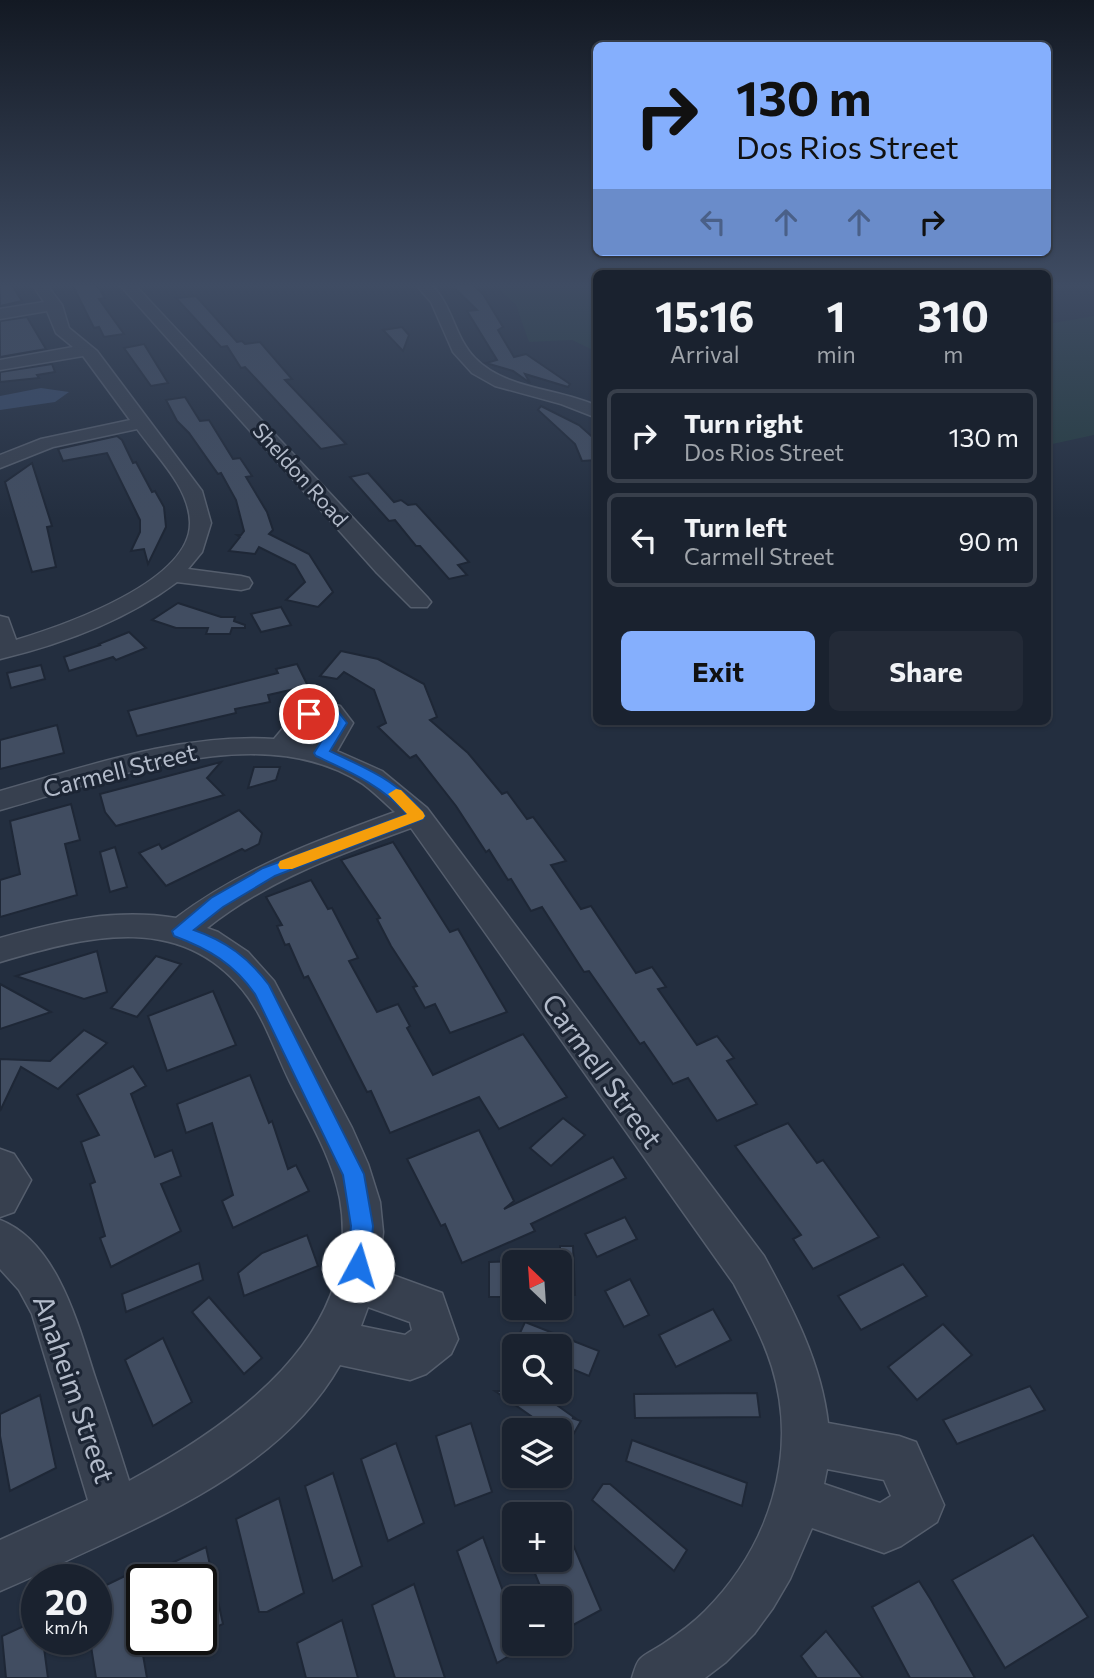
<!DOCTYPE html>
<html lang="en">
<head>
<meta charset="utf-8">
<style>
  body { margin:0; font-family:Commissioner,sans-serif; background:#232a37; color:#f1f3f6; height:100vh; display:flex; flex-direction:column; font-size:26px; white-space:nowrap }
  * { box-sizing:border-box; margin:0 }
  p { font-size:23px; color:#9fa4aa }
  .icon { flex:none; width:38px; height:38px; fill:none; stroke:currentColor; stroke-width:2; stroke-linecap:round; stroke-linejoin:round }
  .map { position:relative; flex:1; overflow:hidden }
  .details { position:absolute; left:593px; top:270px; width:458px; height:455px; display:flex; flex-direction:column; background:#1a222f; border-radius:10px; box-shadow:0 2px 5px #0004,0 0 0 2px #383f4b }
  .details>* { flex:none }
  .guide { position:absolute; left:593px; top:42px; width:458px; height:214px; border-radius:10px; box-shadow:0 2px 5px #0004,0 0 0 2px #383f4b; background:#85affd; color:#111; overflow:hidden }
  .needle { width:46px; rotate:335deg }
  .fabs { position:absolute; left:502px; top:1250px; display:grid; gap:14px }
  .fabs a { display:grid; place-items:center; width:70px; height:70px; border-radius:10px; background:#1a222f; box-shadow:0 2px 5px #0004,0 0 0 2px #383f4b; font-size:35px }
  .speed { position:absolute; left:21px; top:1564px; display:flex; gap:14px; font-size:35px; font-weight:700; text-align:center }
  .speed>* { display:grid; place-content:center; width:91px; height:91px; border-radius:50%; background:#1a222f; box-shadow:0 2px 5px #0004,0 0 0 2px #383f4b; line-height:1 }
  .speed small { font-size:18px; font-weight:400 }
  .speed .limit { border:4px solid #111; border-radius:10px; background:#fff; color:#111 }
  .pin { position:absolute; display:grid; place-items:center; width:60px; height:60px; color:#fff; margin:-30px; border:4px solid #fff; border-radius:50%; box-shadow:0 2px 7px #0007 }
  .me { position:absolute; width:77px; margin:-38px; rotate:6deg; stroke-linejoin:round; filter:drop-shadow(0 0 5px #0008) }
  .turn { display:flex; align-items:center; gap:24px; height:147px; padding:0 28px; font-size:32px }
  .turn .icon { width:91px; height:91px; stroke-width:2.5 }
  .turn b { display:block; font-size:49px; line-height:60px }
  .lanes { display:flex; align-items:center; height:66px; padding:0 28px; background:#0003; justify-content:center; gap:35px; direction:ltr }
  .lanes .off { opacity:.35 }
  .eta { display:flex; justify-content:space-evenly; align-items:center; height:119px; text-align:center }
  .eta b { font-size:42px; font-weight:700; line-height:49px }
  .cta { display:flex; gap:14px; margin-top:auto; padding:14px 28px }
  .cta a { flex:1; height:80px; border-radius:10px; background:#85affd; color:#111; font-size:28px; font-weight:700; line-height:80px; text-align:center }
  .cta a+a { background:#232a37; color:#f1f3f6 }
  ul { padding:0; list-style:none }
  li { display:flex; align-items:center; gap:21px; height:94px; margin:0 14px 10px; padding:0 14px; border:4px solid #383f4b; border-radius:10px }
  li div { flex:1 }
  li b { display:block; font-size:26px }
  li em { font-style:normal }
  .map>svg:first-child { display:block }
  .green { fill:#253c40 }
  .water { fill:#374a69 }
  .building { fill:#414d61; stroke:#1e2736; stroke-width:2 }
  .lines { fill:none; stroke-linecap:round; stroke-linejoin:round }
  .minor-casing { stroke:#555e6d; stroke-width:3 }
  .minor { fill:#37404f; fill-rule:evenodd }
  .route { fill:#1a73e8; stroke:#114b97; stroke-width:2 }
  .slow { fill:#f59e0b }
  .labels { text-anchor:middle; stroke-width:6; stroke-linejoin:round; paint-order:stroke }
  .far-street-label { font-size:21px; fill:#b3bbca; stroke:#1c2534 }
  .street-label { font-size:24px; fill:#b3bbca; stroke:#1c2534 }
  .near-street-label { font-size:28px; fill:#b3bbca; stroke:#1c2534 }
</style>
</head>
<body>
<div class="map">
<svg width="1094" height="1678" viewBox="0 0 1094 1678">
  <rect width="100%" height="100%" fill="#232e3f"/>
  <g class="green">
    <path d="M 494,284 L 597,284 L 597,352 L 572,340 L 529,342 L 516,305 Z"/>
    <path d="M 1094,316 L 1094,435 L 1048,445 L 1048,324 Z"/>
  </g>
  <path class="water" d="M 41,388 L 69,392 L 55,402 L 0,410 L 0,396 Z"/>
  <g class="building">
    <path d="M 0,284 L 11,284 L 22,301 L 0,306 Z"/>
    <path d="M 72,284 L 96,284 L 105,298 L 99,299 L 124,334 L 104,337 L 99,327 L 94,328 Z"/>
    <path d="M 450,284 L 471,284 L 483,294 L 503,327 L 498,330 L 514,357 L 526,354 L 570,384 L 568,387 L 525,374 L 530,383 L 513,371 L 486,363 L 497,360 L 467,311 L 477,310 Z"/>
    <path d="M 196,296 L 237,342 L 242,341 L 245,344 L 260,342 L 292,379 L 285,380 L 346,444 L 321,449 L 245,367 L 241,368 L 227,346 L 221,347 L 176,298 Z"/>
    <path d="M 27,317 L 46,349 L 0,357 L 0,321 Z"/>
    <path d="M 402,327 L 409,335 L 403,351 L 383,330 Z"/>
    <path d="M 144,344 L 168,383 L 151,386 L 124,348 Z"/>
    <path d="M 52,364 L 55,372 L 37,375 L 39,378 L 0,382 L 0,372 Z"/>
    <path d="M 185,397 L 200,421 L 209,420 L 233,459 L 240,458 L 252,476 L 246,477 L 267,512 L 273,530 L 269,534 L 309,554 L 333,592 L 318,607 L 286,600 L 305,582 L 295,565 L 259,547 L 255,554 L 229,551 L 240,537 L 237,535 L 241,535 L 244,531 L 236,500 L 221,473 L 218,474 L 189,433 L 177,421 L 166,400 Z"/>
    <path d="M 541,406 L 579,425 L 597,441 L 597,460 L 582,461 L 575,444 L 538,410 Z"/>
    <path d="M 117,436 L 122,440 L 133,463 L 136,462 L 152,492 L 155,491 L 164,507 L 166,527 L 148,564 L 144,549 L 131,551 L 140,532 L 140,520 L 107,453 L 63,461 L 58,449 Z"/>
    <path d="M 32,463 L 52,526 L 47,527 L 56,567 L 32,572 L 5,482 Z"/>
    <path d="M 368,473 L 394,502 L 401,500 L 408,505 L 416,504 L 469,562 L 458,565 L 467,575 L 449,579 L 420,546 L 416,546 L 395,520 L 389,521 L 350,477 Z"/>
    <path d="M 178,603 L 221,617 L 235,617 L 234,621 L 245,625 L 245,628 L 232,628 L 230,634 L 206,634 L 208,628 L 176,628 L 152,620 Z"/>
    <path d="M 281,607 L 291,625 L 261,632 L 251,614 Z"/>
    <path d="M 129,632 L 146,648 L 116,660 L 113,657 L 69,671 L 64,657 L 100,645 L 99,644 Z"/>
    <path d="M 341,651 L 378,659 L 424,684 L 437,717 L 430,720 L 468,753 L 502,794 L 507,792 L 527,819 L 533,817 L 566,861 L 551,865 L 581,909 L 591,906 L 636,973 L 652,967 L 666,987 L 658,989 L 697,1045 L 717,1036 L 734,1058 L 727,1061 L 757,1104 L 717,1121 L 688,1078 L 673,1084 L 644,1042 L 640,1044 L 589,971 L 584,972 L 542,907 L 531,911 L 511,879 L 508,880 L 489,850 L 486,852 L 456,806 L 416,755 L 410,758 L 378,727 L 386,723 L 374,690 L 344,672 L 337,679 L 320,676 Z"/>
    <path d="M 297,664 L 308,686 L 268,695 L 270,702 L 235,709 L 236,713 L 137,736 L 128,711 L 278,673 L 276,669 Z"/>
    <path d="M 41,665 L 45,679 L 11,688 L 7,673 Z"/>
    <path d="M 57,725 L 64,753 L 0,769 L 0,740 Z"/>
    <path d="M 221,762 L 207,778 L 224,795 L 116,826 L 105,812 L 100,794 Z"/>
    <path d="M 254,767 L 280,767 L 276,780 L 248,788 Z"/>
    <path d="M 71,804 L 80,840 L 65,844 L 77,895 L 0,917 L 0,880 L 20,874 L 10,821 Z"/>
    <path d="M 239,810 L 262,833 L 259,844 L 245,851 L 242,849 L 166,886 L 139,853 L 159,844 L 162,849 Z"/>
    <path d="M 393,842 L 450,932 L 458,929 L 507,1012 L 450,1033 L 435,1004 L 425,1008 L 413,987 L 417,986 L 391,946 L 377,919 L 380,918 L 341,860 Z"/>
    <path d="M 115,847 L 127,887 L 110,892 L 100,852 Z"/>
    <path d="M 311,880 L 328,909 L 332,908 L 358,958 L 349,961 L 377,1012 L 398,1004 L 410,1026 L 407,1028 L 433,1075 L 523,1034 L 567,1097 L 499,1129 L 479,1097 L 390,1133 L 371,1091 L 367,1092 L 308,976 L 304,978 L 289,944 L 285,945 L 277,926 L 282,925 L 266,897 Z"/>
    <path d="M 97,951 L 107,992 L 84,999 L 16,976 Z"/>
    <path d="M 156,956 L 181,964 L 137,1017 L 111,1008 Z"/>
    <path d="M 0,984 L 31,1001 L 51,1012 L 0,1029 Z"/>
    <path d="M 213,991 L 236,1045 L 167,1071 L 148,1016 Z"/>
    <path d="M 84,1030 L 107,1043 L 58,1089 L 21,1067 L 0,1111 L 0,1059 L 50,1061 Z"/>
    <path d="M 133,1066 L 146,1086 L 131,1094 L 155,1157 L 172,1150 L 181,1176 L 161,1184 L 181,1231 L 111,1267 L 100,1238 L 105,1236 L 90,1184 L 95,1182 L 81,1142 L 99,1135 L 77,1095 Z"/>
    <path d="M 250,1075 L 269,1123 L 272,1121 L 288,1169 L 296,1165 L 309,1191 L 233,1228 L 222,1201 L 233,1195 L 212,1123 L 186,1133 L 177,1104 Z"/>
    <path d="M 563,1118 L 585,1135 L 551,1166 L 530,1148 Z"/>
    <path d="M 788,1123 L 817,1163 L 823,1160 L 879,1237 L 813,1269 L 793,1239 L 801,1235 L 735,1146 Z"/>
    <path d="M 479,1130 L 514,1201 L 504,1209 L 613,1157 L 626,1178 L 531,1224 L 535,1231 L 462,1263 L 445,1224 L 441,1226 L 407,1159 Z"/>
    <path d="M 625,1217 L 637,1239 L 597,1257 L 585,1234 Z"/>
    <path d="M 307,1235 L 318,1266 L 244,1296 L 238,1273 L 262,1253 Z"/>
    <path d="M 560,1246 L 573,1246 L 575,1295 L 560,1295 Z"/>
    <path d="M 514,1261 L 514,1297 L 489,1297 L 489,1262 Z"/>
    <path d="M 199,1263 L 203,1280 L 126,1312 L 122,1294 Z"/>
    <path d="M 903,1264 L 927,1296 L 861,1330 L 838,1296 Z"/>
    <path d="M 630,1279 L 649,1315 L 624,1327 L 605,1291 Z"/>
    <path d="M 209,1297 L 262,1358 L 244,1374 L 192,1312 Z"/>
    <path d="M 713,1309 L 731,1340 L 676,1367 L 659,1335 Z"/>
    <path d="M 525,1322 L 599,1351 L 589,1376 L 560,1364 L 560,1346 L 514,1346 Z"/>
    <path d="M 943,1324 L 972,1355 L 917,1400 L 888,1367 Z"/>
    <path d="M 163,1338 L 192,1402 L 153,1426 L 125,1360 Z"/>
    <path d="M 1030,1386 L 1045,1410 L 957,1444 L 943,1420 Z"/>
    <path d="M 495,1391 L 537,1391 L 575,1418 L 572,1418 L 581,1421 L 570,1440 L 560,1436 L 560,1430 L 551,1430 Z"/>
    <path d="M 757,1393 L 760,1417 L 635,1418 L 634,1394 Z"/>
    <path d="M 40,1395 L 56,1468 L 10,1491 L 0,1436 L 0,1414 Z"/>
    <path d="M 471,1423 L 492,1492 L 455,1506 L 436,1436 Z"/>
    <path d="M 632,1440 L 747,1483 L 742,1506 L 626,1461 Z"/>
    <path d="M 396,1443 L 424,1523 L 388,1541 L 361,1459 Z"/>
    <path d="M 333,1473 L 362,1566 L 333,1581 L 305,1486 Z"/>
    <path d="M 603,1484 L 610,1484 L 687,1550 L 674,1571 L 592,1500 Z"/>
    <path d="M 279,1498 L 304,1593 L 267,1612 L 259,1612 L 236,1519 Z"/>
    <path d="M 560,1514 L 601,1610 L 560,1632 L 560,1598 L 545,1598 L 529,1559 L 560,1559 Z"/>
    <path d="M 1033,1535 L 1088,1617 L 1005,1668 L 952,1580 Z"/>
    <path d="M 483,1537 L 514,1621 L 514,1653 L 497,1663 L 457,1551 Z"/>
    <path d="M 206,1547 L 223,1624 L 201,1634 L 201,1580 L 165,1580 L 163,1567 Z"/>
    <path d="M 129,1574 L 147,1678 L 96,1678 L 90,1640 L 96,1640 L 96,1590 Z"/>
    <path d="M 919,1581 L 931,1600 L 975,1678 L 910,1678 L 872,1607 Z"/>
    <path d="M 414,1584 L 445,1678 L 395,1678 L 372,1605 Z"/>
    <path d="M 37,1620 L 37,1640 L 43,1640 L 48,1678 L 6,1678 L 2,1636 Z"/>
    <path d="M 342,1620 L 358,1678 L 306,1678 L 297,1643 Z"/>
    <path d="M 826,1631 L 863,1678 L 817,1678 L 801,1656 Z"/>
  </g>
  <g class="lines">
    <defs>
      <g id="minor">
        <path d="M 32,284 L 46,284 L 62,305 L 69,328 L 97,351 L 202,491 L 211,523 L 202,552 L 188,569 L 241,576 L 249,578 L 252,583 L 249,588 L 241,590 L 177,582 C 125,621 62,644 0,659 L 0,616 L 8,618 L 16,640 C 62,626 192,582 190,522 C 189,487 156,456 137,429 L 53,447 L 0,468 L 0,455 L 41,439 L 130,420 L 83,356 L 0,370 L 0,360 L 73,347 L 56,333 L 47,311 L 0,319 L 0,309 L 44,302 Z"/>
        <path d="M 119,284 L 134,284 L 427,597 L 431,602 L 427,607 L 411,607 L 377,573 Z"/>
        <path d="M 415,284 L 430,284 C 453,304 454,337 475,358 C 506,390 559,388 597,406 L 597,418 L 561,404 L 495,386 L 472,373 L 453,352 L 431,302 Z"/>
        <path d="M 331,704 L 340,706 L 353,723 L 337,751 L 382,771 L 427,808 L 764,1256 C 793,1309 821,1362 828,1423 L 899,1436 L 916,1442 L 944,1505 L 937,1522 L 901,1546 L 884,1553 L 812,1528 L 790,1579 L 773,1608 L 754,1634 L 726,1662 L 705,1678 L 632,1678 C 634,1672 636,1663 640,1659 C 646,1653 656,1649 663,1644 C 678,1634 692,1624 705,1611 C 769,1547 799,1455 772,1367 C 763,1338 748,1311 734,1284 L 411,828 C 340,854 267,880 207,928 L 218,932 L 248,952 L 274,981 L 352,1128 L 368,1164 L 380,1202 L 383,1232 L 379,1270 L 442,1293 L 458,1339 L 451,1354 L 426,1374 L 410,1380 L 340,1365 C 288,1457 184,1506 92,1549 C 61,1563 31,1578 0,1591 L 0,1540 L 88,1500 L 32,1314 L 19,1290 L 0,1269 L 0,1220 C 57,1242 78,1324 95,1377 C 107,1412 118,1446 129,1481 C 232,1425 364,1335 340,1199 C 332,1157 309,1120 290,1082 C 277,1056 265,1020 248,997 C 184,910 88,936 0,962 L 0,938 C 59,921 115,908 176,918 C 242,868 318,840 395,812 C 385,803 374,792 363,784 C 260,716 106,781 0,810 L 0,791 C 88,766 181,733 274,739 L 300,708 ZM 317,721 L 324,721 L 326,723 L 313,745 L 299,743 ZM 368,1307 L 410,1322 L 412,1330 L 405,1335 L 361,1326 ZM 827,1469 L 884,1480 L 891,1496 L 880,1503 L 824,1484 Z"/>
        <path d="M 0,1149 L 14,1154 L 31,1180 L 14,1212 L 0,1217 Z"/>
      </g>
    </defs>
    <use href="#minor" class="minor-casing"/>
    <use href="#minor" class="minor"/>
  </g>
  <linearGradient id="sky" x2="0" y2="1"><stop stop-color="#131923"/><stop offset="0.55" stop-color="#3f4c63"/><stop offset="1" stop-color="#3f4c63" stop-opacity="0"/></linearGradient>
  <rect width="1094" height="519" fill="url(#sky)"/>
  <path class="route" d="M 331,708 L 336,709 L 347,723 L 330,751 C 365,768 402,782 425,816 L 423,819 L 275,876 L 223,907 L 194,930 C 226,941 249,958 269,985 L 364,1174 L 373,1226 L 369,1266 L 366,1273 L 358,1276 L 350,1273 L 347,1266 L 351,1226 L 343,1175 L 255,994 C 234,964 209,949 174,936 L 172,931 L 211,898 L 263,868 L 407,814 C 381,785 350,772 316,756 L 314,753 L 333,723 L 327,716 L 309,718 L 302,714 L 309,710 Z"/>
  <path class="slow" d="M 396,789 L 401,790 L 423,812 L 425,816 L 423,819 L 292,869 L 280,869 L 278,865 L 280,861 L 407,814 L 388,794 Z"/>
  <g class="labels">
    <g class="far-street-label">
      <text transform="translate(300 475) rotate(48)" y="7">Sheldon Road</text>
    </g>
    <g class="street-label">
      <text transform="translate(120 771) rotate(-14)" y="8">Carmell Street</text>
    </g>
    <g class="near-street-label">
      <text transform="translate(602 1071) rotate(54)" y="10">Carmell Street</text>
      <text transform="translate(74 1389) rotate(71)" y="10">Anaheim Street</text>
    </g>
  </g>
</svg>
<div class="fabs">
<a><svg class="needle" viewBox="-14 -14 28 28"><path d="M0-13l5 13h-10z" fill="#e53935"/><path d="M0 13l5-13h-10z" fill="#9fa4aa"/></svg></a>
<a><svg class="icon" aria-label="search" viewBox="0 0 24 24"><circle cx="10" cy="10" r="6"/><path d="M15 15l6 6"/></svg></a>
<a><svg class="icon" aria-label="layers" viewBox="0 0 24 24"><path d="M12 4l9 5-9 5-9-5zM3 14l9 5 9-5"/></svg></a>
<a>+</a>
<a>−</a>
</div>
<div class="speed"><div>20<small>km/h</small></div><div class="limit">30</div></div>
<div class="pin" style="left:309px;top:714px;background:#d93025"><svg class="icon" aria-label="arrive" viewBox="0 0 24 24"><path d="M6 21V4h12l-3 4 3 4H6"/></svg></div>
<svg class="me" style="left:358px;top:1266px" viewBox="-20 -20 40 40"><circle r="19" fill="#fff"/><path d="M0-13L10 11 0 6-10 11z" fill="#1a73e8"/></svg>
<div class="guide">
<div class="turn"><svg class="icon" aria-label="right" viewBox="0 0 24 24"><path d="M7 20v-9h11M14 6l5 5-5 5"/></svg><div><b>130 m</b>Dos Rios Street</div></div>
<div class="lanes"><svg class="icon off" aria-label="left" viewBox="0 0 24 24"><path d="M17 20v-9H6M10 6l-5 5 5 5"/></svg><svg class="icon off" aria-label="ahead" viewBox="0 0 24 24"><path d="M12 20V5M6 11l6-6 6 6"/></svg><svg class="icon off" aria-label="ahead" viewBox="0 0 24 24"><path d="M12 20V5M6 11l6-6 6 6"/></svg><svg class="icon" aria-label="right" viewBox="0 0 24 24"><path d="M7 20v-9h11M14 6l5 5-5 5"/></svg></div>
</div>
<section class="details">
<div class="eta">
<div><b>15:16</b><p>Arrival</p></div>
<div><b>1</b><p>min</p></div>
<div><b>310</b><p>m</p></div>
</div>
<ul>
<li><svg class="icon" aria-label="right" viewBox="0 0 24 24"><path d="M7 20v-9h11M14 6l5 5-5 5"/></svg><div><b>Turn right</b><p>Dos Rios Street</p></div><em>130 m</em></li>
<li><svg class="icon" aria-label="left" viewBox="0 0 24 24"><path d="M17 20v-9H6M10 6l-5 5 5 5"/></svg><div><b>Turn left</b><p>Carmell Street</p></div><em>90 m</em></li>
</ul>
<div class="cta"><a>Exit</a><a>Share</a></div>
</section>
</div>
</body>
</html>
